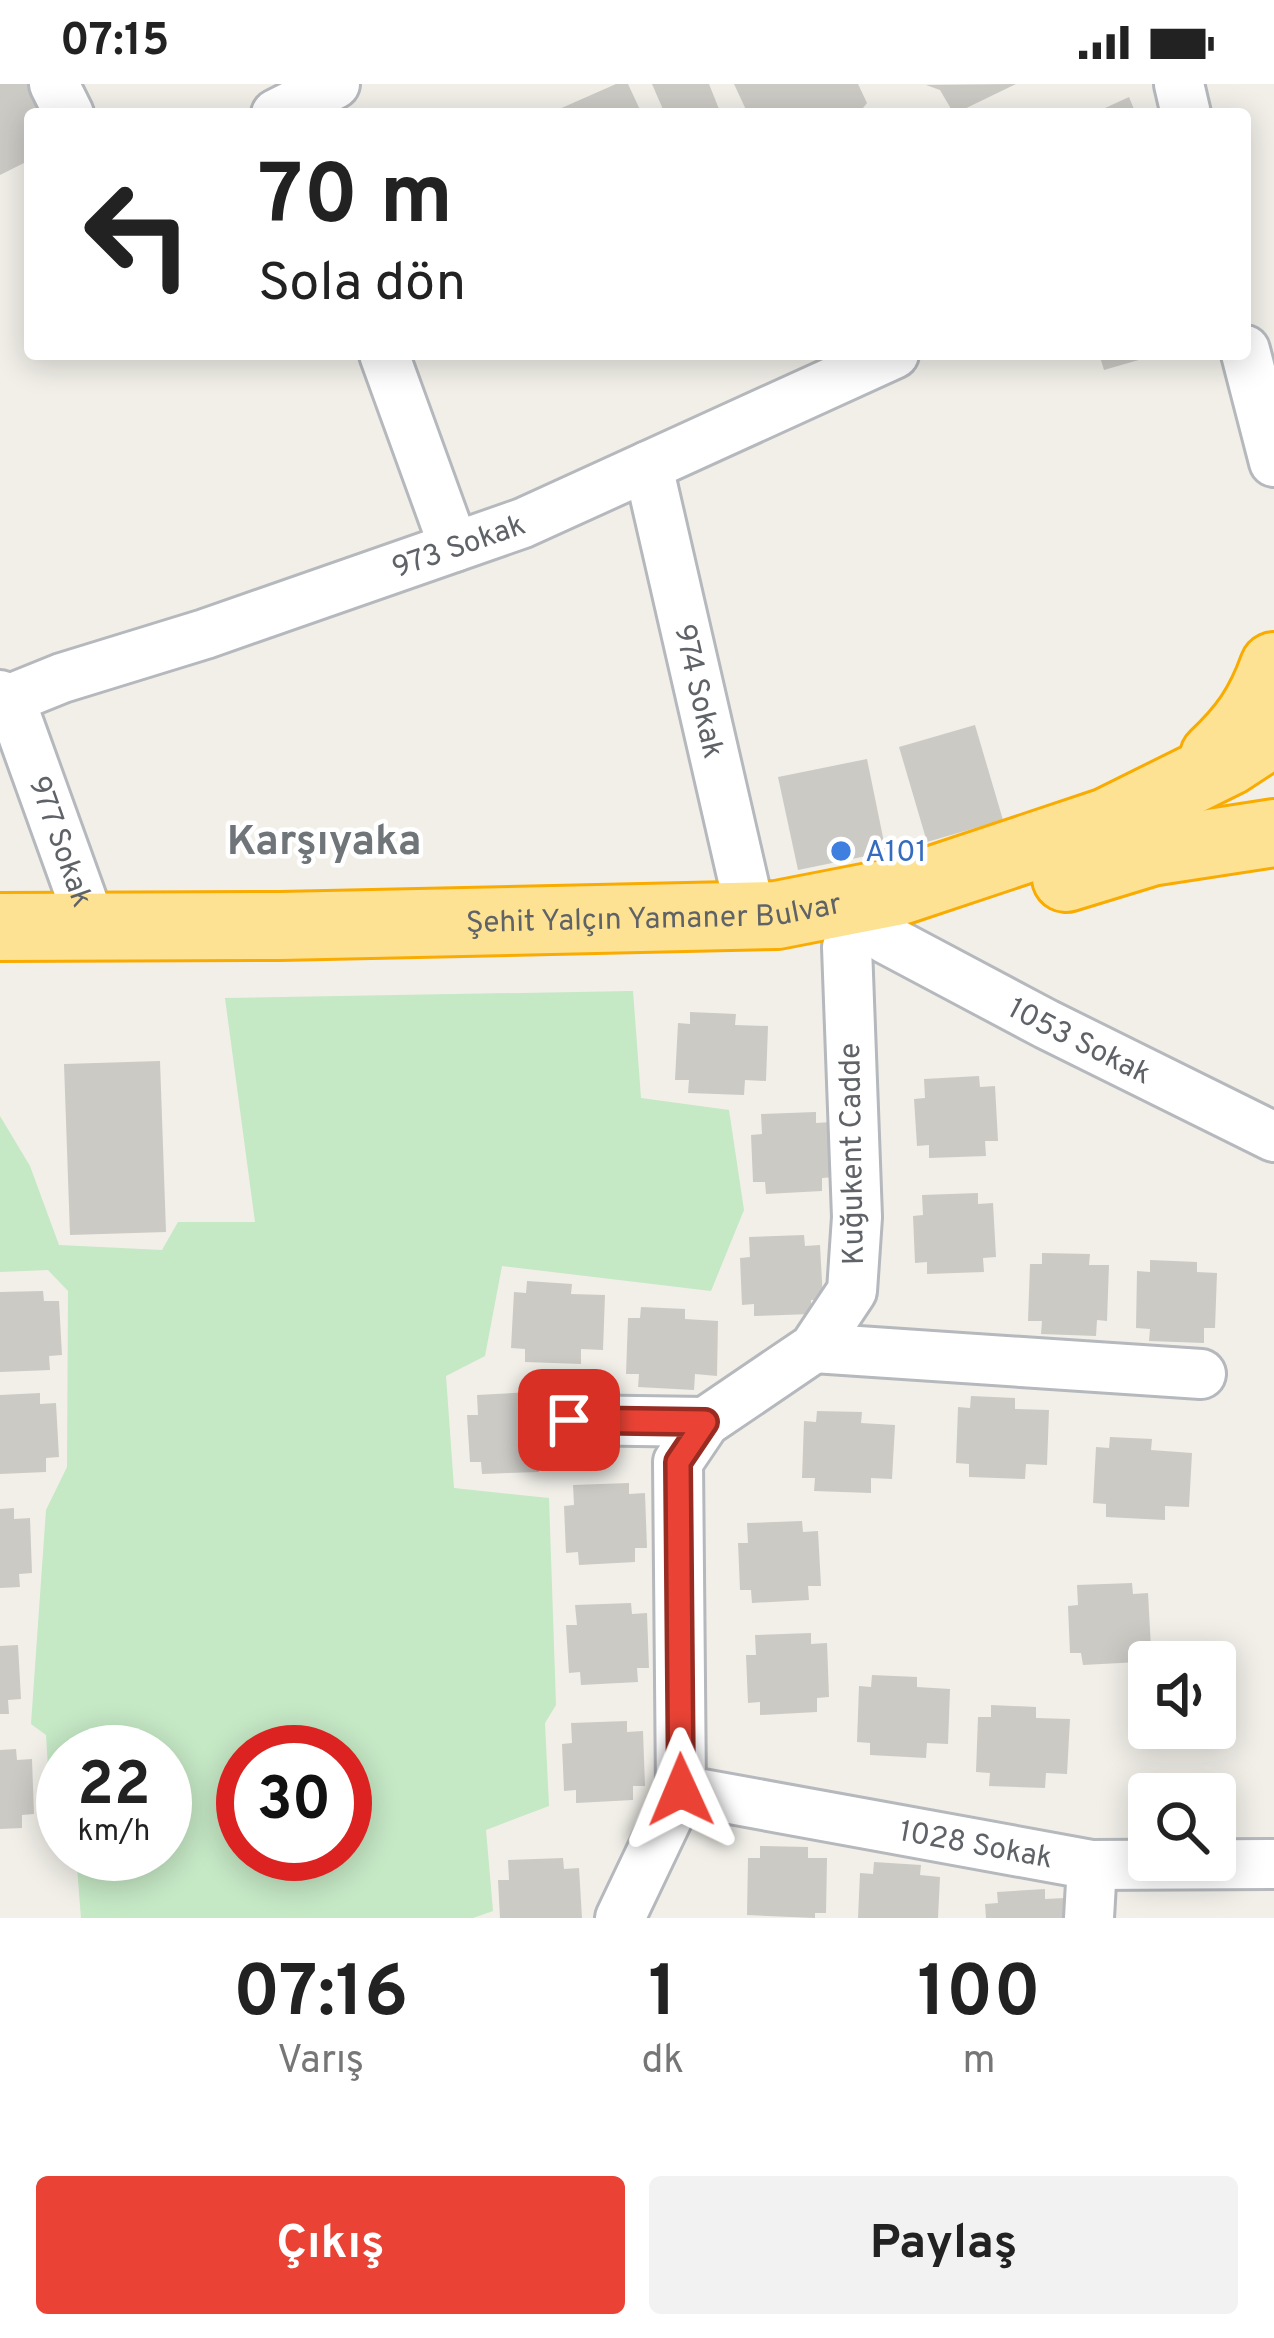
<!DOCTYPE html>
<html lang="tr">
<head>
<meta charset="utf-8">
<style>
  body { margin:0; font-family:Overpass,sans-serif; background:#f2f2f2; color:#222; height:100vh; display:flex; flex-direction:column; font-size:45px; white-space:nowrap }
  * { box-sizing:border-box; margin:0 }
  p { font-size:39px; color:#767676 }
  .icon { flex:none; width:66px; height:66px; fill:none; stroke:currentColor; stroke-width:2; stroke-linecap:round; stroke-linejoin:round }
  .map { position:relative; height:1834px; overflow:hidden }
  .details { display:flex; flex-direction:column; background:#fff; flex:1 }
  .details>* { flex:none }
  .banner { position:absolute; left:24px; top:24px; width:1227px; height:252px; border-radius:12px; box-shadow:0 6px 30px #0003; background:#fff; color:#222; overflow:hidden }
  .controls { position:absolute; left:1128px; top:1557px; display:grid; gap:24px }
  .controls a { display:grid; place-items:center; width:108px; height:108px; border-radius:12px; background:#fff; box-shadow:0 6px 30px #0003; font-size:60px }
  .speed { position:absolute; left:36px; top:1641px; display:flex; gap:24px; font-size:60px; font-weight:700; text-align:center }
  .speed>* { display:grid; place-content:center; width:156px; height:156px; border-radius:50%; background:#fff; box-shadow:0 6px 30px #0003; line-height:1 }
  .speed small { font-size:30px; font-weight:400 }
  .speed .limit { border:18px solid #d22; background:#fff; color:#111 }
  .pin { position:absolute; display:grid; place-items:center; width:102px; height:102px; color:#fff; margin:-51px; border-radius:24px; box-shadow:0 6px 18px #0006 }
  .me { position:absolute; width:132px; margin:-66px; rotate:359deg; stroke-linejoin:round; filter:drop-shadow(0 0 9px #0008) }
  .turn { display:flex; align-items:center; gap:42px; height:252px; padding:0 36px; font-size:54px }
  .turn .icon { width:156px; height:156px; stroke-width:2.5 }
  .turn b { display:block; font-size:84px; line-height:102px }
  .eta { display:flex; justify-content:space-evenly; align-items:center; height:204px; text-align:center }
  .eta b { font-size:72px; font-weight:700; line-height:84px }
  .primary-button { display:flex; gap:24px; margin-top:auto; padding:24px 36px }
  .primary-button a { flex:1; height:138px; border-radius:12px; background:#ea4335; color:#fff; font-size:48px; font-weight:700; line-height:138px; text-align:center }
  .primary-button a+a { background:#f2f2f2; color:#222 }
  .status { display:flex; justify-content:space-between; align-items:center; height:84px; padding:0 60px; background:#fff; direction:ltr }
  .status svg { height:33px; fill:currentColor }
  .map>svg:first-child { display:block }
  .green { fill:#c5e8c5; fill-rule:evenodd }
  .building { fill:#cccac5 }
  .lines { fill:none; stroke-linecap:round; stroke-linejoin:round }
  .minor-casing { stroke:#b5b8bc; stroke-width:54 }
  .highway-casing { stroke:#f9ab00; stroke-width:72 }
  .minor { stroke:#fff; stroke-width:48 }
  .highway { stroke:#fde293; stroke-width:66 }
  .route-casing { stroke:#982c22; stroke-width:30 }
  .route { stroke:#ea4335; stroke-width:21 }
  .shop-dot { fill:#3f7fe0; stroke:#fff; stroke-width:4.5 }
  .labels { text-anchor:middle; stroke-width:9; stroke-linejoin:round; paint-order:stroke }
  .street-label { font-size:30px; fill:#5f6368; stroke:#fff }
  .shop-label { font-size:30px; fill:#366cbe; stroke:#fff; text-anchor:start }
  .district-label { font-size:42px; font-weight:bold; fill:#70757a; stroke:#fff }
</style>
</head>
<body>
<div class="status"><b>07:15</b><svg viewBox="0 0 49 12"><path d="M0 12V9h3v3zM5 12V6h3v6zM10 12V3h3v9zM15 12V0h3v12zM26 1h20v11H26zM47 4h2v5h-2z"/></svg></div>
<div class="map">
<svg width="1274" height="1834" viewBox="0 0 1274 1834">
  <rect width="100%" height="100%" fill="#f1efe8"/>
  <path class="green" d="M 633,907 L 641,1014 L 729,1026 L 744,1126 L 711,1207 L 502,1182 L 485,1272 L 446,1292 L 454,1404 L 549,1414 L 556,1621 L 545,1639 L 549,1722 L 486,1746 L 493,1827 L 473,1834 L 81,1834 L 76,1770 L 165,1770 L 165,1668 L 63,1668 L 63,1754 L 52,1748 L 46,1651 L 31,1640 L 46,1426 L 67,1383 L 68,1207 L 48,1186 L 0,1188 L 0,1032 L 30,1082 L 59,1161 L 162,1166 L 178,1138 L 255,1138 L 225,914 ZM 243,1668 L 345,1668 L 345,1770 L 243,1770 Z"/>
  <g class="building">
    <path d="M 0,0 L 44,0 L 59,30 L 30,30 L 30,76 L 0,91 Z"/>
    <path d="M 616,0 L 628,0 L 642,30 L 559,30 L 557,26 Z"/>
    <path d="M 652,0 L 709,0 L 721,30 L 665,30 Z"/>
    <path d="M 734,0 L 858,0 L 867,19 L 858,30 L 748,30 Z"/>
    <path d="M 1016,0 L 954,30 L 940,6 L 926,1 Z"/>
    <path d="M 1129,13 L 1136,30 L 1092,30 Z"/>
    <path d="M 1099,270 L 1156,270 L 1156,271 L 1104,286 Z"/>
    <path d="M 975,641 L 1003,736 L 927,758 L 899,663 Z"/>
    <path d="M 867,675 L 886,768 L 798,786 L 778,693 Z"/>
    <path d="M 690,928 L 736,930 L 735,941 L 768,942 L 766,997 L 745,996 L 744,1011 L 688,1009 L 689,996 L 675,996 L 678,939 L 690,940 Z"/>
    <path d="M 160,977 L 166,1148 L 70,1151 L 64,980 Z"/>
    <path d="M 979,992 L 980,1003 L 995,1002 L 998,1057 L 985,1057 L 986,1072 L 929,1074 L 929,1061 L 917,1062 L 914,1015 L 925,1014 L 924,995 Z"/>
    <path d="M 816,1028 L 816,1039 L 832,1038 L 834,1093 L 822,1094 L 822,1107 L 766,1110 L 765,1098 L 753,1098 L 751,1051 L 762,1050 L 761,1030 Z"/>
    <path d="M 978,1109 L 978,1120 L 993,1119 L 996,1173 L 983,1174 L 984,1188 L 927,1190 L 927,1178 L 915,1179 L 913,1132 L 923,1131 L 922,1111 Z"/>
    <path d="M 804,1151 L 805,1162 L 820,1161 L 823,1216 L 811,1216 L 811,1230 L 754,1232 L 754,1220 L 742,1221 L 740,1174 L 750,1173 L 749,1153 Z"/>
    <path d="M 1042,1169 L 1090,1170 L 1089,1181 L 1109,1181 L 1107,1237 L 1097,1236 L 1096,1252 L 1041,1250 L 1042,1237 L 1028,1237 L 1030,1180 L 1042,1180 Z"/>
    <path d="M 1150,1176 L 1197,1178 L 1197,1188 L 1217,1189 L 1215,1244 L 1204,1244 L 1204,1259 L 1149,1257 L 1150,1245 L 1136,1244 L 1137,1187 L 1150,1188 Z"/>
    <path d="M 527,1197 L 572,1200 L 571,1210 L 605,1211 L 603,1266 L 581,1265 L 581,1280 L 525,1278 L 525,1265 L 511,1264 L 514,1208 L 526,1209 Z"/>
    <path d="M 43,1207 L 44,1217 L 59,1217 L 62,1271 L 49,1272 L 50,1286 L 0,1288 L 0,1208 Z"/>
    <path d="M 641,1223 L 685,1225 L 685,1235 L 718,1237 L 717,1292 L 695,1290 L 694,1306 L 638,1303 L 639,1290 L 626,1290 L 628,1234 L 640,1234 Z"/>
    <path d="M 532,1308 L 533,1319 L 548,1319 L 551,1373 L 538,1373 L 539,1388 L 482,1390 L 481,1378 L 470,1378 L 467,1331 L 478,1331 L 477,1311 Z"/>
    <path d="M 40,1309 L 40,1320 L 56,1319 L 59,1373 L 46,1374 L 46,1388 L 0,1390 L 0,1311 Z"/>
    <path d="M 971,1312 L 1015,1314 L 1015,1325 L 1049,1326 L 1047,1381 L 1026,1380 L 1025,1395 L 969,1393 L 969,1380 L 956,1379 L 958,1323 L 970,1324 Z"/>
    <path d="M 817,1327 L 862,1328 L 861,1339 L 895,1341 L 892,1395 L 871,1394 L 871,1409 L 814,1407 L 815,1394 L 802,1394 L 804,1337 L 816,1338 Z"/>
    <path d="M 1110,1353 L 1152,1355 L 1151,1366 L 1192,1369 L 1189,1423 L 1165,1422 L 1165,1436 L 1106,1433 L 1106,1420 L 1093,1419 L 1096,1363 L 1109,1364 Z"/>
    <path d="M 629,1399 L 629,1410 L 645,1409 L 647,1464 L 635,1464 L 635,1478 L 579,1481 L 578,1468 L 566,1469 L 564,1422 L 574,1421 L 573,1401 Z"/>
    <path d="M 14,1424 L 14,1435 L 30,1434 L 32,1489 L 19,1490 L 20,1503 L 0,1504 L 0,1425 Z"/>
    <path d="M 802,1437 L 803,1448 L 818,1447 L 821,1502 L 808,1502 L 809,1516 L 752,1519 L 751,1506 L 740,1506 L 738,1459 L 748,1459 L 747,1439 Z"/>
    <path d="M 1132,1499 L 1133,1510 L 1148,1509 L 1151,1564 L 1138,1564 L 1139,1578 L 1083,1581 L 1081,1569 L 1070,1569 L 1068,1522 L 1078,1521 L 1077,1501 Z"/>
    <path d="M 631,1519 L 632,1530 L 647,1529 L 649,1584 L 637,1584 L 638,1598 L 581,1601 L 580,1588 L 569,1589 L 566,1541 L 577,1541 L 575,1521 Z"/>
    <path d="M 811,1549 L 811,1560 L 827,1559 L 829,1613 L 817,1614 L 817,1628 L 760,1631 L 760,1618 L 748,1619 L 746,1571 L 756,1571 L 755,1551 Z"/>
    <path d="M 18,1561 L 21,1615 L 8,1616 L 9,1630 L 0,1630 L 0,1562 Z"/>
    <path d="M 872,1591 L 917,1593 L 917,1603 L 950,1605 L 948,1660 L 927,1659 L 926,1674 L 870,1671 L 870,1659 L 857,1658 L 859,1602 L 871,1603 Z"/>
    <path d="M 991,1621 L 1036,1623 L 1036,1634 L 1070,1635 L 1067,1690 L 1046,1689 L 1045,1704 L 989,1702 L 990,1689 L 976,1688 L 978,1633 L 991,1633 Z"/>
    <path d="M 627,1637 L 627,1648 L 643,1647 L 645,1702 L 633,1702 L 633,1716 L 576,1719 L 576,1706 L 564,1707 L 562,1660 L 572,1659 L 571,1639 Z"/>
    <path d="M 16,1665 L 17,1676 L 32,1675 L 34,1730 L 22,1731 L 22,1744 L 0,1745 L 0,1666 Z"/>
    <path d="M 760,1762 L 808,1763 L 808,1774 L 827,1774 L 826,1829 L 815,1829 L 815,1834 L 747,1831 L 748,1774 L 760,1774 Z"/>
    <path d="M 563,1774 L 564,1785 L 579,1784 L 582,1834 L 500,1834 L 498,1796 L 509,1796 L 508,1776 Z"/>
    <path d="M 874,1778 L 921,1781 L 920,1791 L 940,1793 L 938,1834 L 858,1834 L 860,1789 L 873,1790 Z"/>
    <path d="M 1045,1805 L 1045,1815 L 1065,1814 L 1066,1834 L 986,1834 L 985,1820 L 998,1819 L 997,1808 Z"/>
  </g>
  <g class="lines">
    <defs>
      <g id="minor">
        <path d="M 54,0 L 69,30"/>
        <path d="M 1179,0 L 1186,30"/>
        <path d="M 276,30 L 335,0"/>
        <path d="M 1245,266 L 1274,378"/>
        <path d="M 384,270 L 454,463"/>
        <path id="s1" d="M 648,382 L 751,831"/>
        <path id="s2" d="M 0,611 L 10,615 L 92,843"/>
        <path id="s3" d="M 10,615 L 62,594 L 205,550 L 523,439 L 894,270"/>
        <path id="s4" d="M 886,855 L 1046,940 L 1274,1053"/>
        <path d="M 814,1264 L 1201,1290"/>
        <path d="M 570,1336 L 705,1338"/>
        <path id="s5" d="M 681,1706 L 1092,1781 L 1274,1780"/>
        <path d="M 620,1834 L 681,1706 L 678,1378 L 705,1338 L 814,1264 L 852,1207 L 857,1133 L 847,863"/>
        <path d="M 1089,1834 L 1092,1781"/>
      </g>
      <g id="highway">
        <path d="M 1214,672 C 1244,644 1260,621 1274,582"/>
        <path d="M 1066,794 L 1151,768 L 1274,749"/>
        <path id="s6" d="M 0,843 L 280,842 L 777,831 L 900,807 L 1107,738 L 1228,678 L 1274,648"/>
      </g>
    </defs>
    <use href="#minor" class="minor-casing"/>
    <use href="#highway" class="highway-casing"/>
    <use href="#minor" class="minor"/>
    <use href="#highway" class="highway"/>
  </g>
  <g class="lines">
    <defs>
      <path id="route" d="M 569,1336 L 705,1338 L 678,1378 L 681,1706"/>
    </defs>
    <use href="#route" class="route-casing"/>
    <use href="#route" class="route"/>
  </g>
  <circle class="shop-dot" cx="841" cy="767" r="12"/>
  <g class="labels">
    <g class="street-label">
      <text dy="10" stroke="none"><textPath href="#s3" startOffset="474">973 Sokak</textPath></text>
      <text dy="10" stroke="none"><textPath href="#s1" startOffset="231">974 Sokak</textPath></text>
      <text dy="10" stroke="none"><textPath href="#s2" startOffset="162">977 Sokak</textPath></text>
      <text dy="10" stroke="none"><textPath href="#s6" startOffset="654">Şehit Yalçın Yamaner Bulvar</textPath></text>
      <text dy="10" stroke="none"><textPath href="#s4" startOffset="219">1053 Sokak</textPath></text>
      <text transform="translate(851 1070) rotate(-91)" y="10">Kuğukent Cadde</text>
      <text dy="10" stroke="none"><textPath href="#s5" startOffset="300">1028 Sokak</textPath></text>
    </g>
    <g class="shop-label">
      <text x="865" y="777">A101</text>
    </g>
    <g class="district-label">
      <text x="324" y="770">Karşıyaka</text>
    </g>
  </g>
</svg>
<div class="controls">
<a><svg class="icon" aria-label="sound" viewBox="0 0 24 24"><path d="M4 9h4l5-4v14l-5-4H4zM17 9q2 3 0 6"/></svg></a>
<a><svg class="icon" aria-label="search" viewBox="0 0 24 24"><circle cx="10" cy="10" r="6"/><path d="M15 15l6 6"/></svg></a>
</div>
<div class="speed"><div>22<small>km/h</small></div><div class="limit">30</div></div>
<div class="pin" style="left:569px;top:1336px;background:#d93025"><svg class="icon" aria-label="arrive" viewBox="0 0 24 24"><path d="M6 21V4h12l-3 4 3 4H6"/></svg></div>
<svg class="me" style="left:681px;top:1706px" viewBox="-20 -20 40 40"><path d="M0-17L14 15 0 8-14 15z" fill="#ea4335" stroke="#fff" stroke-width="4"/></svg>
<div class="banner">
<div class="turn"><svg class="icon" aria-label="left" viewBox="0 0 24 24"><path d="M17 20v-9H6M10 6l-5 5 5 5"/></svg><div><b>70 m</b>Sola dön</div></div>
</div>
</div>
<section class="details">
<div class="eta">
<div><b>07:16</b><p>Varış</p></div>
<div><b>1</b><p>dk</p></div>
<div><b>100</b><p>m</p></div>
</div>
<div class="primary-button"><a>Çıkış</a><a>Paylaş</a></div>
</section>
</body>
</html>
